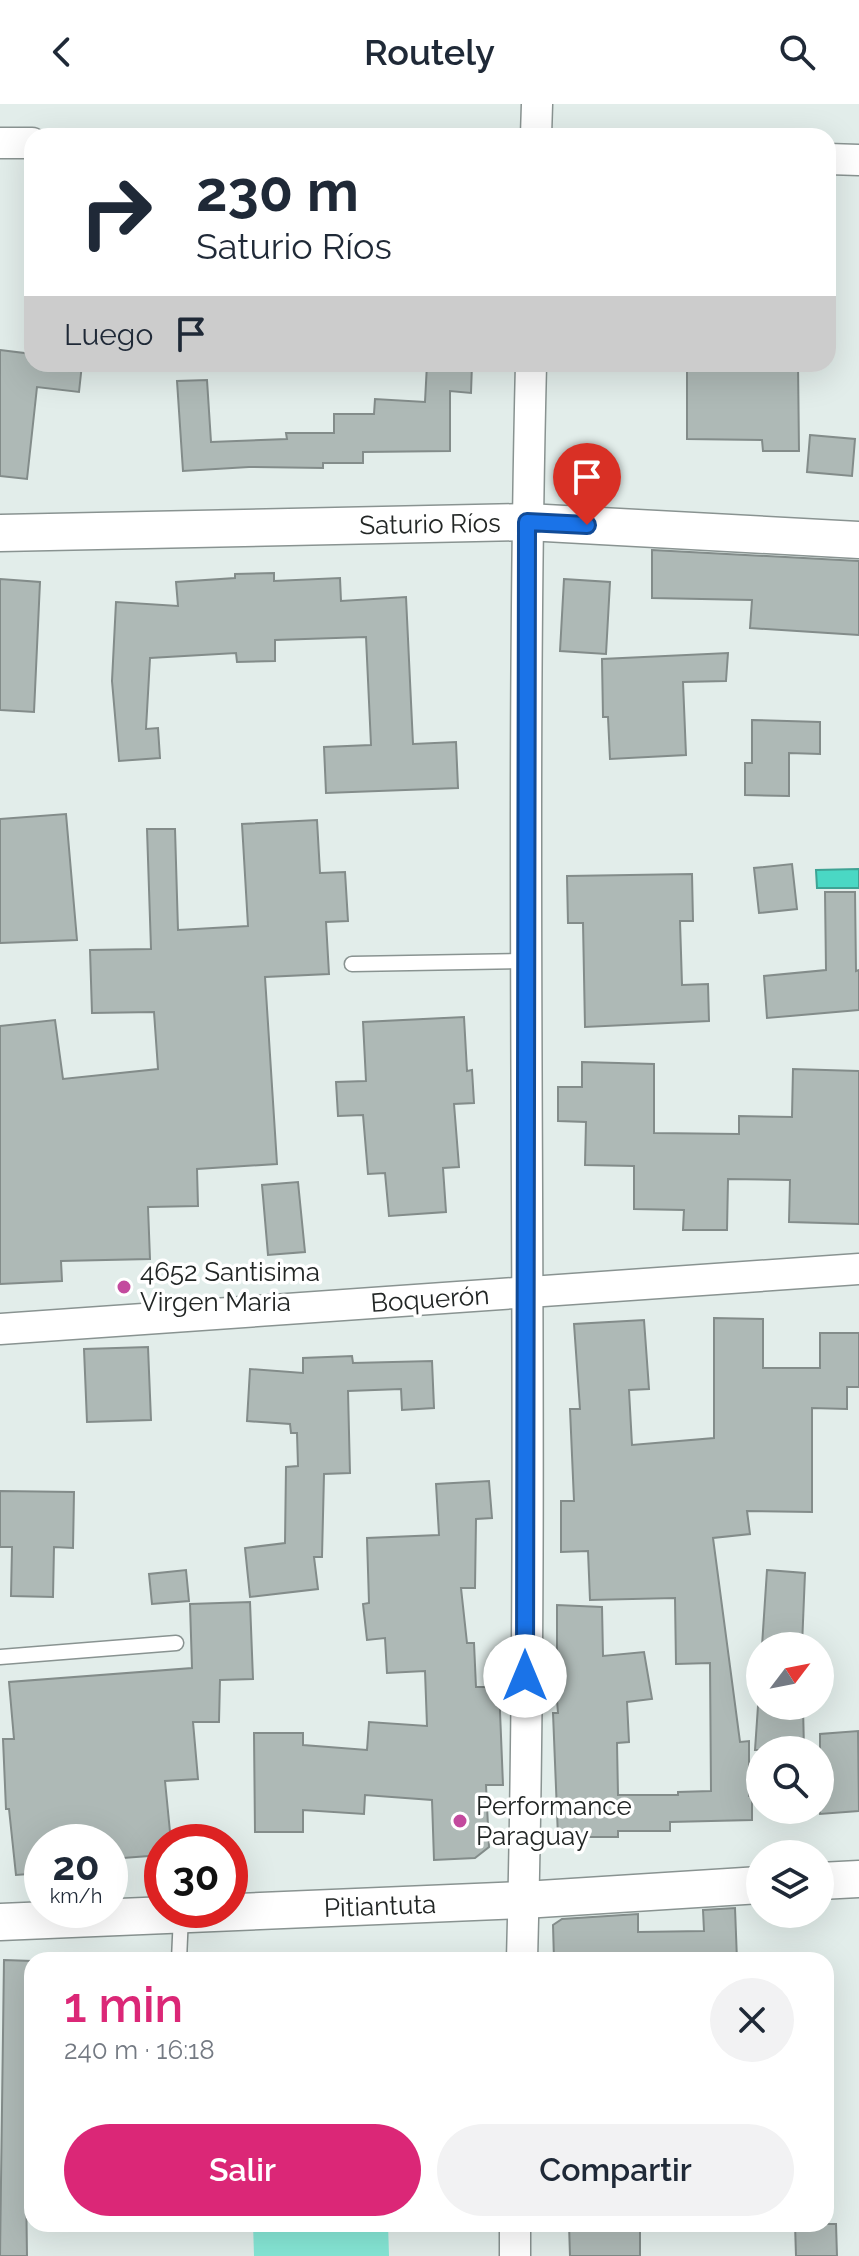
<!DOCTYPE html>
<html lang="es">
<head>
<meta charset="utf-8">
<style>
  body { margin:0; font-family:Raleway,sans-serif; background:#f2f2f3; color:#1f2937; height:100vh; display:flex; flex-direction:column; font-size:30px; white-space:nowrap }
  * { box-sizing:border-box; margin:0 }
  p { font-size:26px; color:#747a83 }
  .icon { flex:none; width:44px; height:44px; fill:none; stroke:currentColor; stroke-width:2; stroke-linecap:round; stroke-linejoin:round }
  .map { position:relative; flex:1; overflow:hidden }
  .side { position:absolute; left:24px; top:1848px; width:810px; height:280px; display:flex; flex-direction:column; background:#fff; border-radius:24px; box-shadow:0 8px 32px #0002 }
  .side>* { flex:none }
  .hud { position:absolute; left:24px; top:24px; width:812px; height:244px; border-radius:24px; box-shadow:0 8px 32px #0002; background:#fff; color:#1f2937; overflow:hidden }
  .needle { width:52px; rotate:58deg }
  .buttons { position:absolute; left:746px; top:1528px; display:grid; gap:16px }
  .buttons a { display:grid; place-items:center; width:88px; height:88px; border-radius:50%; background:#fff; box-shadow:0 8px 32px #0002; font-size:40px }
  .speed { position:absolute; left:24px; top:1720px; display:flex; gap:16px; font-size:40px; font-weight:700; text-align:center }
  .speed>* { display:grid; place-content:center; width:104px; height:104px; border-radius:50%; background:#fff; box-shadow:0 8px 32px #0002; line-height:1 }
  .speed small { font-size:20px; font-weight:400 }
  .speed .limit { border:12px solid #d22; background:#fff; color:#111 }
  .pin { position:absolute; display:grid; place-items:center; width:68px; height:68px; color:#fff; margin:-82px -34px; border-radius:50% 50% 50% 0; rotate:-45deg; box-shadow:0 0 8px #0007 }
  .pin .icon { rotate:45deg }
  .me { position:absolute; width:88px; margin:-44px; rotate:0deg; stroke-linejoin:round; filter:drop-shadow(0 0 6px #0008) }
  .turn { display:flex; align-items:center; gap:28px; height:168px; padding:0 40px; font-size:36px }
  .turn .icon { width:104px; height:104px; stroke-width:2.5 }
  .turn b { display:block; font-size:56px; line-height:68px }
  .then { display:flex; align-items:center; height:76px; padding:0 40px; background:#0003; gap:16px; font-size:30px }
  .round { display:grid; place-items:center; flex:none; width:84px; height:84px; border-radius:42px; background:#f2f2f3 }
  .summary { display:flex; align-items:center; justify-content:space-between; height:136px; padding:0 40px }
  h1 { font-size:48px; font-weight:600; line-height:60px; color:#db2777 }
  .cta { display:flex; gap:16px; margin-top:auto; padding:16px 40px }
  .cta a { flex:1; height:92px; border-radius:48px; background:#db2777; color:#fff; font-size:32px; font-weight:600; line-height:92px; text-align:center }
  .cta a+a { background:#f2f2f3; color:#1f2937 }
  header { display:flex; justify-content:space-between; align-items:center; height:104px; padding:0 40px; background:#fff; font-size:36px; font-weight:600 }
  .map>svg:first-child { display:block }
  .green { fill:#86e7d6 }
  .water { fill:#4ad8c4; stroke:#3ea394; stroke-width:2 }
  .building { fill:#aeb9b6; stroke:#838c8a; stroke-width:2 }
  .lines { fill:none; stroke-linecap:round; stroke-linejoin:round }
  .service-casing { stroke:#899391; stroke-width:17 }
  .minor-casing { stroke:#899391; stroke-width:33 }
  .tertiary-casing { stroke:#899391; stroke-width:39 }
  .service { stroke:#fff; stroke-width:14 }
  .minor { stroke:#fff; stroke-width:30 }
  .tertiary { stroke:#fff; stroke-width:36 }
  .route-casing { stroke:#114b97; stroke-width:20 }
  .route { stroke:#1a73e8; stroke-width:14 }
  .poi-dot { fill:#c34a9e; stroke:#fff; stroke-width:3 }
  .labels { text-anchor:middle; stroke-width:7; stroke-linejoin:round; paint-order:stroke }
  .street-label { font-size:26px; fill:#222625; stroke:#fff }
  .poi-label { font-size:26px; fill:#222625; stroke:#fff; text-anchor:start }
</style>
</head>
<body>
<header><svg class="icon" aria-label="back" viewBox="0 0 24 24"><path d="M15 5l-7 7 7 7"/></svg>Routely<svg class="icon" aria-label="search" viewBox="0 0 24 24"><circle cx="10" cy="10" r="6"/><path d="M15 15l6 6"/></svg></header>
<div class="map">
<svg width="859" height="2152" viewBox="0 0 859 2152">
  <rect width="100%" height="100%" fill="#e2edea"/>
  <path class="green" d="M 253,2120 L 388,2120 L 389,2152 L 254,2152 Z"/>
  <path class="water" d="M 859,765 L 859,784 L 817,784 L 816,766 Z"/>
  <g class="building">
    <path d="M 0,246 L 32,250 L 32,260 L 82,260 L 79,288 L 37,283 L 27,375 L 0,372 Z"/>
    <path d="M 427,260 L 472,260 L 471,289 L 450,287 L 450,347 L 363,348 L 363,359 L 323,359 L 323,364 L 249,363 L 183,367 L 177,277 L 207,276 L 211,338 L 287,335 L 286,329 L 334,329 L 334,310 L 374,310 L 375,295 L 425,298 Z"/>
    <path d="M 761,260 L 798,260 L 799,347 L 763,347 L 762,336 L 687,335 L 687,266 L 761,266 Z"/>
    <path d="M 810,331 L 855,335 L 852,372 L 807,368 Z"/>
    <path d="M 652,446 L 859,457 L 859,531 L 750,524 L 752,496 L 652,494 Z"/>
    <path d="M 274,469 L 274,477 L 340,474 L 341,497 L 406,493 L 413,640 L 456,638 L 458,684 L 326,689 L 324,643 L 371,641 L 366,533 L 275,536 L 275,557 L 237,558 L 236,549 L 150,554 L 146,625 L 158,624 L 160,654 L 119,657 L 112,577 L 116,498 L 178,502 L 176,478 L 235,474 L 235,470 Z"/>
    <path d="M 0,475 L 40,478 L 34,608 L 0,606 Z"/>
    <path d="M 564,475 L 610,478 L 606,550 L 560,547 Z"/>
    <path d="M 728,549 L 726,577 L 683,578 L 686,651 L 610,655 L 608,613 L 603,613 L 602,555 Z"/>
    <path d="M 752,616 L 820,618 L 820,650 L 789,649 L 789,692 L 745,691 L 745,659 L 752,659 Z"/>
    <path d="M 66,710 L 77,836 L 0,839 L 0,715 Z"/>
    <path d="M 317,716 L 320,769 L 345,768 L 348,817 L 326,818 L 329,870 L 265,873 L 277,1060 L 197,1065 L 198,1102 L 148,1103 L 150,1155 L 61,1157 L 62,1177 L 0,1180 L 0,922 L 55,916 L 63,975 L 158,965 L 154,908 L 92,909 L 90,846 L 151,845 L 147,725 L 175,725 L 178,826 L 248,822 L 242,720 Z"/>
    <path d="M 792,760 L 797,805 L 759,809 L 754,764 Z"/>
    <path d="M 692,770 L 693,817 L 680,817 L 682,881 L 708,880 L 709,917 L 585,923 L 583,819 L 568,819 L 567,772 Z"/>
    <path d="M 825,788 L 855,788 L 856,867 L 859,866 L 859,906 L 767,914 L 764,872 L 826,866 Z"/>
    <path d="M 464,913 L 467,967 L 472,966 L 474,999 L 454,1000 L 459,1063 L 443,1064 L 446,1108 L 389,1112 L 385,1069 L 368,1070 L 363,1011 L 338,1012 L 336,978 L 366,977 L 363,918 Z"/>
    <path d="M 582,958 L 654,960 L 654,1029 L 739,1030 L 739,1012 L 792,1013 L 793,965 L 859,967 L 859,1120 L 789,1118 L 790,1076 L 728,1075 L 727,1126 L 683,1126 L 684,1106 L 634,1105 L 634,1062 L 585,1061 L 586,1018 L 558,1017 L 558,983 L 582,983 Z"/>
    <path d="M 298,1078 L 305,1148 L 268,1151 L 262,1081 Z"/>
    <path d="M 714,1214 L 763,1215 L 763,1264 L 820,1264 L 820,1229 L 859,1229 L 859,1283 L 847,1283 L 847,1305 L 812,1304 L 812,1408 L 747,1407 L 750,1430 L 713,1434 L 740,1638 L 749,1637 L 749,1692 L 752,1692 L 752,1716 L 670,1718 L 670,1727 L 618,1727 L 618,1733 L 558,1733 L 553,1609 L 558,1609 L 554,1557 L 557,1557 L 557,1501 L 602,1503 L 603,1552 L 644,1548 L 652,1595 L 627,1598 L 629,1638 L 617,1639 L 618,1691 L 678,1691 L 678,1688 L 711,1687 L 710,1559 L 676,1560 L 675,1494 L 590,1496 L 588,1447 L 561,1448 L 561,1397 L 574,1397 L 570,1305 L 580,1305 L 574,1220 L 644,1216 L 649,1285 L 629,1286 L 632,1341 L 714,1334 Z"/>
    <path d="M 148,1243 L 151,1316 L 87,1318 L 84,1245 Z"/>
    <path d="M 352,1252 L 353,1259 L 432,1257 L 434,1304 L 402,1306 L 401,1285 L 348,1287 L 350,1369 L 324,1370 L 322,1453 L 314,1453 L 318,1485 L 250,1493 L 245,1444 L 285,1439 L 286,1363 L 298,1362 L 297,1329 L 291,1329 L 290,1320 L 247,1317 L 250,1265 L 303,1269 L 303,1254 Z"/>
    <path d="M 489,1377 L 492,1414 L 476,1415 L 475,1484 L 461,1484 L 467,1539 L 474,1539 L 476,1583 L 499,1583 L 503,1681 L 486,1681 L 489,1743 L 475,1754 L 434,1756 L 432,1696 L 365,1691 L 364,1710 L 303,1706 L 303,1728 L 255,1728 L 254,1629 L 303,1629 L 303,1641 L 367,1646 L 369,1618 L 427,1622 L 425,1567 L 387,1569 L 385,1534 L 367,1536 L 363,1500 L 369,1499 L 367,1434 L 439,1431 L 436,1380 Z"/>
    <path d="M 0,1387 L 74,1388 L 73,1444 L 54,1443 L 53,1493 L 11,1492 L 12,1443 L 0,1443 Z"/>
    <path d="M 186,1466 L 189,1497 L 152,1500 L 149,1470 Z"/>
    <path d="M 767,1466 L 805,1469 L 802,1542 L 762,1542 Z"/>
    <path d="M 250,1498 L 253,1575 L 220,1576 L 219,1618 L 193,1618 L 198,1675 L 165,1677 L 171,1738 L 162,1738 L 162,1751 L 110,1755 L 110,1738 L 42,1738 L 42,1769 L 16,1771 L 9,1705 L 6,1705 L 3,1635 L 14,1635 L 9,1578 L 192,1564 L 190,1500 Z"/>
    <path d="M 758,1602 L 803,1602 L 804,1646 L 755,1646 Z"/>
    <path d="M 858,1627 L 859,1707 L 820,1710 L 820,1630 Z"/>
    <path d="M 735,1804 L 737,1856 L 554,1856 L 553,1821 L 562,1815 L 638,1810 L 638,1828 L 704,1827 L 703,1806 Z"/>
    <path d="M 4,1856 L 32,1857 L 32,2078 L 26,2078 L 27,2152 L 0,2152 Z"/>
    <path d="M 569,2120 L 640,2120 L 640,2152 L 570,2152 Z"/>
    <path d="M 795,2120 L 836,2120 L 837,2152 L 796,2152 Z"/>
  </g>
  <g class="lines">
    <defs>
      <g id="service">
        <path d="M 352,860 L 527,857"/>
        <path d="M 0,1553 L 176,1539"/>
        <path d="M 179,1856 L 181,1811"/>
      </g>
      <g id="minor">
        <path d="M 536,32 L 537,0"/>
        <path d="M 0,39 L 32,39"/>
        <path d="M 828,55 L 859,56"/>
        <path d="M 0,1225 L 859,1165"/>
        <path d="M 522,1856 C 536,1324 518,792 531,260"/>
        <path d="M 515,2152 L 515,2120"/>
      </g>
      <g id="tertiary">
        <path d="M 0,429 L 527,418 L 859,436"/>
        <path d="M 820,1777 L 859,1775"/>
        <path d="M 0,1818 L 524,1796 L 760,1781"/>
      </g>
    </defs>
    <use href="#service" class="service-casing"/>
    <use href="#minor" class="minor-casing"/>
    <use href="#tertiary" class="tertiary-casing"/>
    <use href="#service" class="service"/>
    <use href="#minor" class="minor"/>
    <use href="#tertiary" class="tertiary"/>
  </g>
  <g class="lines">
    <defs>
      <path id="route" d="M 525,1572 L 527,418 L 587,421"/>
    </defs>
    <use href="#route" class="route-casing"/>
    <use href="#route" class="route"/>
  </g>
  <g class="poi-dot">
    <circle cx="124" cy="1183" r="8"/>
    <circle cx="460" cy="1717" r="8"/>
  </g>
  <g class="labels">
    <g class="street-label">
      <text transform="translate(430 420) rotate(-1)" y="9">Saturio Ríos</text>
      <text transform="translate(430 1195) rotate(-4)" y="9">Boquerón</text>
      <text transform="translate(380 1802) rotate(-2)" y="9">Pitiantuta</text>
    </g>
    <g class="poi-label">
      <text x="140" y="1177">4652 Santisima<tspan x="140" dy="30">Virgen Maria</tspan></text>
      <text x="476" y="1711">Performance<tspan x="476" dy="30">Paraguay</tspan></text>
    </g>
  </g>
</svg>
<div class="buttons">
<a><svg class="needle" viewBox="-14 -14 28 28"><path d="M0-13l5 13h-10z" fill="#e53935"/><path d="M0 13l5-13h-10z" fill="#747a83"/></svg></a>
<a><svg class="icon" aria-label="search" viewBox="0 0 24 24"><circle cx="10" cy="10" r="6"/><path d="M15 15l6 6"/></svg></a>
<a><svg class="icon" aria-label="layers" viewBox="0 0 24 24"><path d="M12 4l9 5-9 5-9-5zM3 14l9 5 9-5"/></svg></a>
</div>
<div class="speed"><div>20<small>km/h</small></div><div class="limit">30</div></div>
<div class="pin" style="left:587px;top:421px;background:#d93025"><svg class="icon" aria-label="arrive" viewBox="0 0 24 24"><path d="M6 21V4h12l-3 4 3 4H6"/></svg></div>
<svg class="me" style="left:525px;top:1572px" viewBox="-20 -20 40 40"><circle r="19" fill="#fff"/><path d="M0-13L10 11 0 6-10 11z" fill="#1a73e8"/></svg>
<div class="hud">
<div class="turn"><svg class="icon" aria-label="right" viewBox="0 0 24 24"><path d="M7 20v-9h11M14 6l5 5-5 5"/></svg><div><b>230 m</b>Saturio Ríos</div></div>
<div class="then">Luego<svg class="icon" aria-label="arrive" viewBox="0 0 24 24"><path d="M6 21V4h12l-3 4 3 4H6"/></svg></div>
</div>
<section class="side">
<div class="summary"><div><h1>1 min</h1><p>240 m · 16:18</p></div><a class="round"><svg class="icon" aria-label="close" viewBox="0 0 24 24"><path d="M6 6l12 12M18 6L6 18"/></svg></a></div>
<div class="cta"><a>Salir</a><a>Compartir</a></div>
</section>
</div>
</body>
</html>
